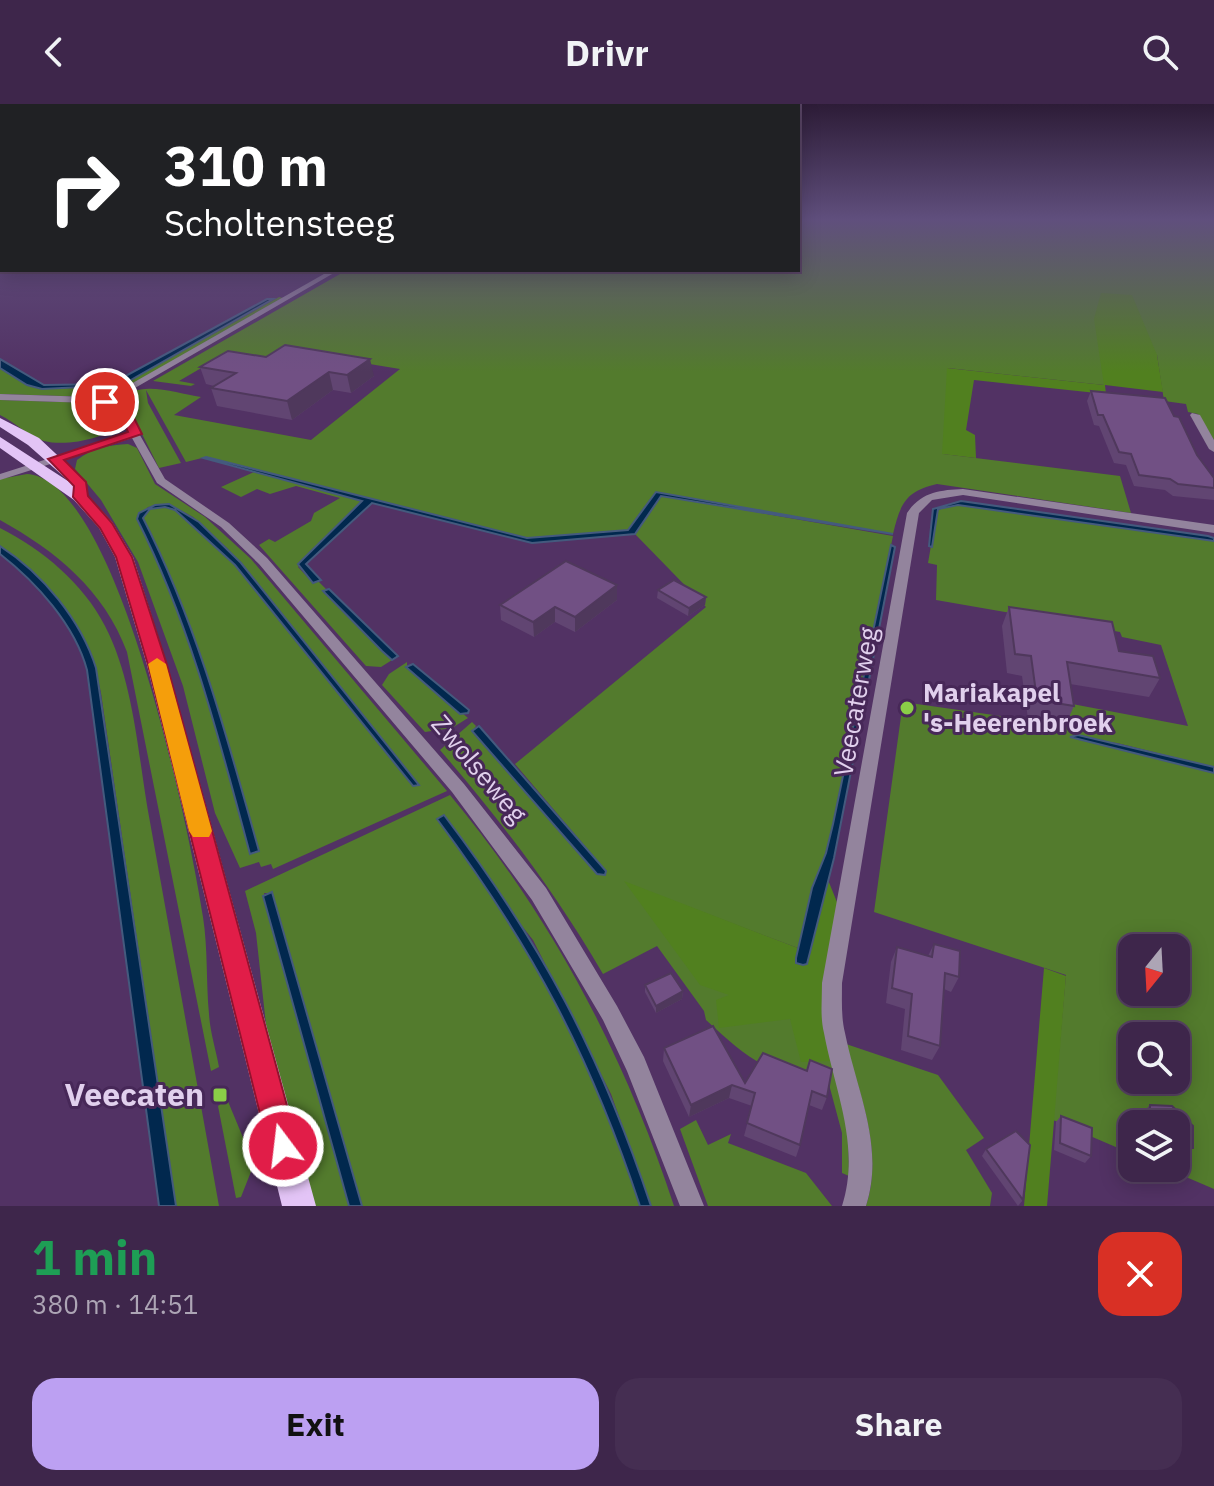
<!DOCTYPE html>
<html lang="en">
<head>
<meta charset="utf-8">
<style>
  body { margin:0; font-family:"IBM Plex Sans",sans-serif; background:#452e52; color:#f1f3f6; height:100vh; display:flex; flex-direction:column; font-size:30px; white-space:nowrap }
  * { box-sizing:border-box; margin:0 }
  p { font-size:26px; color:#ada5b5 }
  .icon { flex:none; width:44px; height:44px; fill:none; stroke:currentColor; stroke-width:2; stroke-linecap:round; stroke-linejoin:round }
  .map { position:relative; height:1102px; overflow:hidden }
  .details { display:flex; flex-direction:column; background:#3e264b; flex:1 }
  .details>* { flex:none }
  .banner { position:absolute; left:0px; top:0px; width:800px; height:168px; box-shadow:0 4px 20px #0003,0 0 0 2px #574363; background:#202124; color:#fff; overflow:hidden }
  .needle { width:52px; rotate:198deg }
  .tools { position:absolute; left:1118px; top:830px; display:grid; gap:16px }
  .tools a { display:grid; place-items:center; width:72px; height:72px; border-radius:16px; background:#3e264b; box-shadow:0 4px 20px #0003,0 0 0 2px #574363; font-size:40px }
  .pin { position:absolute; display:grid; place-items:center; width:68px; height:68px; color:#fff; margin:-34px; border:4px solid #fff; border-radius:50%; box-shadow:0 2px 8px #0007 }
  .me { position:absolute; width:88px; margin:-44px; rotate:345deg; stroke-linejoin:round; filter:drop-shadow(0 0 6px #0008) }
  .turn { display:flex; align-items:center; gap:28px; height:168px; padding:0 32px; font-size:36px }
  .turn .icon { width:104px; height:104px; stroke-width:2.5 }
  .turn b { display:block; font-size:56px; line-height:68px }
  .round { display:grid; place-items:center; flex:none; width:84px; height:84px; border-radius:24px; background:#452e52 }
  .summary { display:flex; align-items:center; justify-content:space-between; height:136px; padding:0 32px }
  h1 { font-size:48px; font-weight:700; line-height:60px; color:#1e9e55 }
  .primary-button { display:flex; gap:16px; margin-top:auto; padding:16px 32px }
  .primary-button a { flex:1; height:92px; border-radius:24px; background:#bca0f2; color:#111; font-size:32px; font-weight:700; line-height:92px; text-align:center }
  .primary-button a+a { background:#452e52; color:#f1f3f6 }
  header { display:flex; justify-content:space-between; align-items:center; height:104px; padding:0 32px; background:#3e264b; font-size:36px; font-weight:700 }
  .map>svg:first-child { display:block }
  .green { fill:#537b2d; fill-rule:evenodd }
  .forest { fill:#51801f }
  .water { fill:#01284e; stroke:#445a7e; stroke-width:2 }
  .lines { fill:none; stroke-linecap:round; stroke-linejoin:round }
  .minor { fill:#93849d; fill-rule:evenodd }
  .major { fill:#e3c4f6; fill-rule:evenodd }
  .wall { fill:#614572 }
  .shaded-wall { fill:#4f385c }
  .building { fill:#715084; stroke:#4f385c; stroke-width:2 }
  .route { fill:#e11d48; stroke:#92132f; stroke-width:2 }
  .slow { fill:#f59e0b }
  .poi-dot { fill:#8ace47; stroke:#472858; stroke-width:3 }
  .labels { text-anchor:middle; stroke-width:6; stroke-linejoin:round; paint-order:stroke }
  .poi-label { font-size:26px; font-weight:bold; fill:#e1d0ed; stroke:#472858; text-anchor:start }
  .street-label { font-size:26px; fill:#e1d0ed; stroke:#472858 }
  .near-poi-label { font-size:32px; font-weight:bold; fill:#e1d0ed; stroke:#472858; text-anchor:end }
</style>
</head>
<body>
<header><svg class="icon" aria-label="back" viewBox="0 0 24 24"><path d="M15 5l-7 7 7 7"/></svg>Drivr<svg class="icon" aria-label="search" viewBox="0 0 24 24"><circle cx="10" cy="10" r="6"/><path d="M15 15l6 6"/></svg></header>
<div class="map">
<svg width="1214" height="1102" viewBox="0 0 1214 1102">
  <rect width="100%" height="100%" fill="#523264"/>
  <g class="green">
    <path d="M 798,114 L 1214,114 L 1214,336 L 1198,310 L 1188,308 L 1186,300 L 1164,297 L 1157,251 L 1104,281 L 948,264 L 943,350 L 1120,372 L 1131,409 L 937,380 C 905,387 900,401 893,430 L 656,388 L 628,426 L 527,434 L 206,353 L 186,358 L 146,286 L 148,299 L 181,359 L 159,364 L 134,314 L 119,298 C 136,274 175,289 201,293 L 174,311 L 311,336 L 400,265 L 290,247 L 263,264 L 203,263 L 179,277 L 195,280 L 191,282 L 153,277 L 347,166 L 798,166 Z"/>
    <path d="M 279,193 L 283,194 L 118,289 L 93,293 L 0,290 L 0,264 L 27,281 L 42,285 L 122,281 Z"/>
    <path d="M 0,296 L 94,299 L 109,304 L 124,318 C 108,334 67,343 44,337 C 29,333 15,318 0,311 Z"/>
    <path d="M 128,340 L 137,344 L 155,380 L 205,413 L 251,455 L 447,687 L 273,765 L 271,760 L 261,763 L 259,758 L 240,764 L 215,709 L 183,582 L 138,458 L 101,396 L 75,365 L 77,356 C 92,344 110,341 128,340 ZM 169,400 L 193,413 L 227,444 L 419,681 L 413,682 L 249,477 L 222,446 L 175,406 L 165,403 L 150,405 L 143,414 C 197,519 226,633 259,747 L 250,750 C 219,635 191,522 137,415 L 148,403 Z"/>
    <path d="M 254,368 L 362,397 L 298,463 L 313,479 L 318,477 L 327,486 L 323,488 L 392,556 L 381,563 L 366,562 L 259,441 L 269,435 L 275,438 L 311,417 L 314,409 L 340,394 L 296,382 L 270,390 L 257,385 L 241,393 L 221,383 Z"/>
    <path d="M 27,370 C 119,375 191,734 203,813 C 208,845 206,878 209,910 C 210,928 216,946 219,963 L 211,967 L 127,548 C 104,486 56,447 0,416 L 0,375 Z"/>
    <path d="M 663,392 L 893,432 L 833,720 C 823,762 808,802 798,844 L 626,779 L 731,892 L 790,915 L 833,957 L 848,1017 L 849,1072 L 842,1069 L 842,1029 L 827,973 C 770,975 745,952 706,916 L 704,907 L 657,842 L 603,870 C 556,789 501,717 440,646 L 472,618 L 476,622 L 472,628 L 597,770 L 605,771 L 606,767 L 515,660 L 706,503 L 635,430 L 657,394 Z"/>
    <path d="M 949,401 L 970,401 L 1214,437 L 1214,663 L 1117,639 L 1071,633 L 1214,669 L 1214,1085 L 1165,1064 L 1176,1064 L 1176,1020 L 1132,1020 L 1132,1050 L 1053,1016 L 1066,871 L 874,808 L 903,598 L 1070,622 L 1067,599 L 1188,622 L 1161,541 L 1122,533 L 1120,528 L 936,496 L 937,461 L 928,459 L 937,407 ZM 1132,844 L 1176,844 L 1176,888 L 1132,888 ZM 1132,932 L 1176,932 L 1176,976 L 1132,976 Z"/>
    <path d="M 0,424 C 43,446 83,479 105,522 C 135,580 138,655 150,718 C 173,846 196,974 219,1102 L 176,1102 L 101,589 C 89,526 51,480 0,442 Z"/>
    <path d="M 407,558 L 407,562 L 468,614 L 452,624 L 425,628 L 382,581 L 389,570 Z"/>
    <path d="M 450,691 C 552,813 625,952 674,1102 L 651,1102 L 611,990 L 533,836 L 437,715 C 468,756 499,796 525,840 C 574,922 610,1011 640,1102 L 362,1102 L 272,789 L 264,789 L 349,1102 L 308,1102 L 268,939 L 256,829 L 245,787 Z"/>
    <path d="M 846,940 L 938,971 L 984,1034 L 966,1046 L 992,1089 L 990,1102 L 866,1102 C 884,1049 860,992 846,940 Z"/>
    <path d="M 227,995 L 254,1060 L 241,1093 L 236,1094 L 218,1002 Z"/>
    <path d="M 696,1016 L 708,1041 L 731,1030 L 728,1039 L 806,1069 L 832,1102 L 708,1102 L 680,1025 Z"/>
  </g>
  <g class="forest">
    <path d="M 1101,189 L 1132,191 L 1157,251 L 1163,288 L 1105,281 L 1106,290 L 974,276 L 966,326 L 975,331 L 976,354 L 942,350 L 947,264 L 1104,281 L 1094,215 Z"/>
    <path d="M 828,776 L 839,803 L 833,957 L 801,958 L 790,915 L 719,924 L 716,896 L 729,891 L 700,881 L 624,777 L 798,844 L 796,854 L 803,861 L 807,860 Z"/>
    <path d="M 1044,864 L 1066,872 L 1047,1102 L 1024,1102 Z"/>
  </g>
  <g class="water">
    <path d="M 267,195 L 273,195 L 122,281 L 42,285 L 27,281 L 0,264 L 0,255 L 44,281 L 111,280 Z"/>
    <path d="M 206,353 L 527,434 L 628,426 L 656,388 L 893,430 L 661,392 L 635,430 L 532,439 L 372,399 L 306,460 L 321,476 L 313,479 L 298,460 L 362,397 L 203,354 Z"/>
    <path d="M 961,397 L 1208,432 L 1214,434 L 1214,437 L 958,401 L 938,405 L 932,443 L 929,442 L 933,405 Z"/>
    <path d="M 169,400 L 199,418 L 241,459 L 419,681 L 413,682 L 235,461 L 175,406 L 165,403 L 150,405 L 143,414 C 197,520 227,633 259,747 L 250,750 C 219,635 191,522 137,415 L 139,409 L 155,401 Z"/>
    <path d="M 891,441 L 895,443 L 834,754 L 807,860 L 803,861 L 796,859 L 796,854 L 812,784 L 826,749 L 833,720 Z"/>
    <path d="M 0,442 C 42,469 81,516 96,564 L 176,1102 L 159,1102 L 87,566 C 75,521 36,478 0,450 Z"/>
    <path d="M 329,485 L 398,552 L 392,556 L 382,547 L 323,487 Z"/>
    <path d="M 413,560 L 469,606 L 468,609 L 460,610 L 406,563 Z"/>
    <path d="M 479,622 L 606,767 L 605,771 L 597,770 L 472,627 Z"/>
    <path d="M 1078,631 L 1214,663 L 1214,669 L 1070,633 Z"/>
    <path d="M 444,711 C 542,840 600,949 651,1102 L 640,1102 C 590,951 532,842 437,715 Z"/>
    <path d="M 272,788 L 362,1102 L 349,1102 L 263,792 Z"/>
  </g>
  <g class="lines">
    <g class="minor">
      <path d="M 331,166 L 339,166 L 109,299 L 125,305 L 165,375 L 229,419 L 267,454 L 464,680 L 546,784 L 617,902 L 644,953 L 704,1102 L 680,1102 L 627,967 L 603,916 L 532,796 L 452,688 L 259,460 L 221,423 L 157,379 L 132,334 L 0,376 L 0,370 L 129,329 L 118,309 L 90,299 L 0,296 L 0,290 L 91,293 L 101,297 Z"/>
      <path d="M 1192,309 L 1200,311 L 1214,336 L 1214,348 L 1209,345 L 1190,311 Z"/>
      <path d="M 963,385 L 1214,421 L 1214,429 L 963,391 L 932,396 L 919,409 L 842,879 C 842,896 841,913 845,929 C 857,988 885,1042 866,1102 L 842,1102 C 861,1042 835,988 824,929 C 820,913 822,896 822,879 L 907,409 C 921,388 940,386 963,385 Z"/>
    </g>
    <path class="major" d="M 0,314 L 39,334 L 86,378 L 88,392 L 112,418 L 133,453 L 167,561 L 316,1102 L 282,1102 L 147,561 L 115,453 L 99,424 L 74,396 L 0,344 L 0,333 L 71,379 L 28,341 L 0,323 Z"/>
  </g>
  <g class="wall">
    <path d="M 266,253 L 374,272 L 351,289 L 333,286 L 292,316 L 217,302 L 211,284 L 214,282 L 206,280 L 200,263 Z"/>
    <path d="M 1091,287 L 1174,312 L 1197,351 L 1214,374 L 1214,396 L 1173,392 L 1165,386 L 1134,382 L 1126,361 L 1114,359 L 1099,322 L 1094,321 L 1087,297 Z"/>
    <path d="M 617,481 L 617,496 L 575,528 L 555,518 L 534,533 L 501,516 L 500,501 Z"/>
    <path d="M 658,486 L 706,493 L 705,501 L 688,512 L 657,494 Z"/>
    <path d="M 1009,503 L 1119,547 L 1160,574 L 1149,593 L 1070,580 L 1074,602 L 1065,622 L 1028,615 L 1022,572 L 1007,569 L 1002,522 Z"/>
    <path d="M 934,840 L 959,873 L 951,888 L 944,885 L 940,942 L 932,956 L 901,946 L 905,905 L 886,899 L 891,858 L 897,843 L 928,852 Z"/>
    <path d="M 645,881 L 683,887 L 682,895 L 656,909 L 645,888 Z"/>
    <path d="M 664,944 L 745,979 L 806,966 L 810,956 L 827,993 L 822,1006 L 809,1001 L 800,1041 L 796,1053 L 744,1032 L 752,1002 L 729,994 L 689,1013 L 663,957 Z"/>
    <path d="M 1150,1001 L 1172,1002 L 1193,1022 L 1193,1044 L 1185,1051 L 1176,1051 L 1176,1020 L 1142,1020 L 1143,1008 Z"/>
    <path d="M 1061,1012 L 1091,1052 L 1085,1059 L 1054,1046 L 1056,1018 Z"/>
    <path d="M 986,1045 L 1023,1096 L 1018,1102 L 982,1052 Z"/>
  </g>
  <g class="shaded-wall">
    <path d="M 370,255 L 374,272 L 351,289 L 347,271 Z"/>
    <path d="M 329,268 L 333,286 L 292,316 L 287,297 Z"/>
    <path d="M 617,481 L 617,496 L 575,528 L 575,513 Z"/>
    <path d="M 706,493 L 705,501 L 688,512 L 689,504 Z"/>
    <path d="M 555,503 L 555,518 L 534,533 L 533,518 Z"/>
    <path d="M 683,887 L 682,895 L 656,909 L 656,902 Z"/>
    <path d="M 732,981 L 729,994 L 689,1013 L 691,1001 Z"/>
  </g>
  <g class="building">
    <path d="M 285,241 L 370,255 L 347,271 L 329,268 L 287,297 L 211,284 L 236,269 L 200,263 L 228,247 L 266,253 Z"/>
    <path d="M 1091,287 L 1165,294 L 1174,312 L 1179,313 L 1197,351 L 1214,374 L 1214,384 L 1178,380 L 1170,375 L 1139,371 L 1131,350 L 1119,348 L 1103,311 L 1098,311 Z"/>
    <path d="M 566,457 L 617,481 L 575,513 L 555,503 L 533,518 L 500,501 Z"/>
    <path d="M 674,476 L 706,493 L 689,504 L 658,486 Z"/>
    <path d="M 1009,503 L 1112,518 L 1119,547 L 1153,552 L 1160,574 L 1067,558 L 1074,602 L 1037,596 L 1031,552 L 1015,550 Z"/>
    <path d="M 934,840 L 960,847 L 959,873 L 945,869 L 940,942 L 908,932 L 912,890 L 892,884 L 897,843 L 932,853 Z"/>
    <path d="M 671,869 L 683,887 L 656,902 L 645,881 Z"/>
    <path d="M 713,922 L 745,979 L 763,949 L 807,967 L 810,956 L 832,965 L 827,993 L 812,987 L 800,1041 L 747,1019 L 755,989 L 732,981 L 691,1001 L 664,944 Z"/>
    <path d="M 1150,1001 L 1172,1002 L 1193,1022 L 1193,1044 L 1176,1044 L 1176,1020 L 1149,1020 Z"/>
    <path d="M 1061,1012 L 1092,1024 L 1091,1052 L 1060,1039 Z"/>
    <path d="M 1016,1027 L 1030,1041 L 1023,1096 L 986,1045 Z"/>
  </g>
  <linearGradient id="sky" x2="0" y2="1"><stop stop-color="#2d1c37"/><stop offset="0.43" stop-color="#604f7d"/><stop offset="1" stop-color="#604f7d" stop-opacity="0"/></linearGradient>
  <rect width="1214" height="268" fill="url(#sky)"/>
  <path class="route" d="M 105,295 L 131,308 L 142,330 L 64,356 L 86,378 L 88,392 L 112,419 L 132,453 L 167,561 L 298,1042 L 294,1053 L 283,1057 L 273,1053 L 268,1042 L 148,561 L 116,453 L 100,424 L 73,393 L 74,382 L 48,355 L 128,328 L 121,313 L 99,298 Z"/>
  <path class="slow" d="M 157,554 L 166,560 L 212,727 L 209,733 L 193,733 L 189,727 L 148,560 Z"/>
  <g class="poi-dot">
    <circle cx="907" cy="604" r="8"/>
    <rect x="212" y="983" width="16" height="16" rx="4"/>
  </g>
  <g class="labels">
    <g class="poi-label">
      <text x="923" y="598">Mariakapel<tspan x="923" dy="30">'s-Heerenbroek</tspan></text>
    </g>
    <g class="street-label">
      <text transform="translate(856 598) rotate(-80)" y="9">Veecaterweg</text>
      <text transform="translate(479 665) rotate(50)" y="9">Zwolseweg</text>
    </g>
    <g class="near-poi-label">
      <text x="204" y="1002">Veecaten</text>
    </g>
  </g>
</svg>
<div class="tools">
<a><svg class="needle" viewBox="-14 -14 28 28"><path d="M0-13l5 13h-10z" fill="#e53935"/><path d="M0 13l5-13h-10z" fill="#ada5b5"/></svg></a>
<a><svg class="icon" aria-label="search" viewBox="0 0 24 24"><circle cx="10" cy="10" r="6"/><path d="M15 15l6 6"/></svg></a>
<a><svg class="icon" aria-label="layers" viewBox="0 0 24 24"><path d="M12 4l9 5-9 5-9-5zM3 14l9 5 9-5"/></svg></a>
</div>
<div class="pin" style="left:105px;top:298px;background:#d93025"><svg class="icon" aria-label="arrive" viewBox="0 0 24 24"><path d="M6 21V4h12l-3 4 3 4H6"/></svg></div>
<svg class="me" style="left:283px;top:1042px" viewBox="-20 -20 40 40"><circle r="17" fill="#e11d48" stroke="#fff" stroke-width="3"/><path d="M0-11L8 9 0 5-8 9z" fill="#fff"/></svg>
<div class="banner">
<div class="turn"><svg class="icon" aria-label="right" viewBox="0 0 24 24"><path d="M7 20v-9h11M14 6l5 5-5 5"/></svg><div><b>310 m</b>Scholtensteeg</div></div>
</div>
</div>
<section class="details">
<div class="summary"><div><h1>1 min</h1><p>380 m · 14:51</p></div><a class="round" style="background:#d93025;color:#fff"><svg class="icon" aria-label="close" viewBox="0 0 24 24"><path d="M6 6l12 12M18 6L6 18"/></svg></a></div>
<div class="primary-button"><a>Exit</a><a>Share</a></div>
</section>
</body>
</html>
